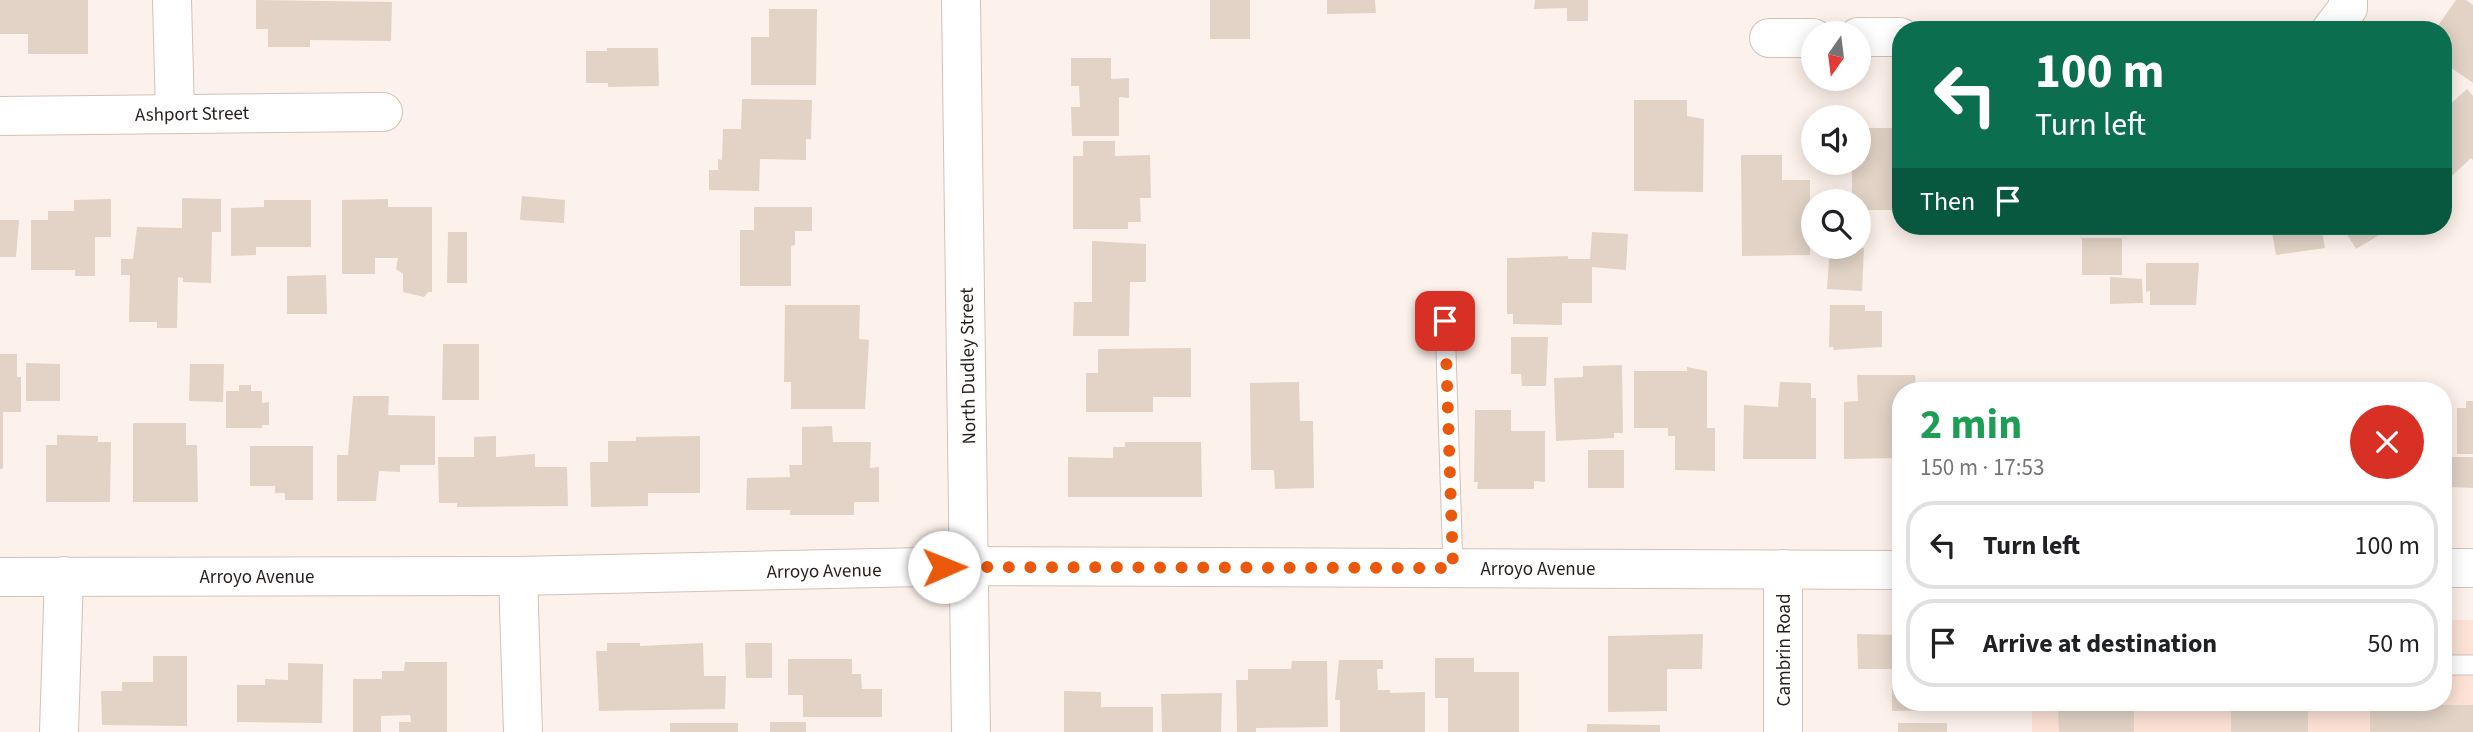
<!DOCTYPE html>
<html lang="en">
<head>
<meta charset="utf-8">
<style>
  body { margin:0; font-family:"Source Sans 3",sans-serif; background:#f2f2f2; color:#202124; height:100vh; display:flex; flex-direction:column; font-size:26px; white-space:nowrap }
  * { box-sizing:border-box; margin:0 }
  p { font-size:23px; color:#757577 }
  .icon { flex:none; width:38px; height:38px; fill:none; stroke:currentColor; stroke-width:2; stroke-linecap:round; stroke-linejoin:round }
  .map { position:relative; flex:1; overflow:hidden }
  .panel { position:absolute; left:1892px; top:382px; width:560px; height:329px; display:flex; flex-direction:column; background:#fff; border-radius:28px; box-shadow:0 4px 18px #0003 }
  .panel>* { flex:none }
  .banner { position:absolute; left:1892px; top:21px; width:560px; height:214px; border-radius:28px; box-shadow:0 4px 18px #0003; background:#0b6e4f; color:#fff; overflow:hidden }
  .needle { width:46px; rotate:194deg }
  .buttons { position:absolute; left:1801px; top:21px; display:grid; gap:14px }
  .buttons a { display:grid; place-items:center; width:70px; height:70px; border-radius:50%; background:#fff; box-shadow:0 4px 18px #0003; font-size:35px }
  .pin { position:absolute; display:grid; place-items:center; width:60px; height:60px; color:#fff; margin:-30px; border-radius:14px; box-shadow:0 4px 10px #0006 }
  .me { position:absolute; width:77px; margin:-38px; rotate:89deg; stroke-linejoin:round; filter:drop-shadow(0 0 5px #0008) }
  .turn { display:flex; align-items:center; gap:24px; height:147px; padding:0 28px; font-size:32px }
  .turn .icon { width:91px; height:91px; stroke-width:2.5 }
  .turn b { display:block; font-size:49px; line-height:60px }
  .then { display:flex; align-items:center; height:66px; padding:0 28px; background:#0003; gap:14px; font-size:26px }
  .round { display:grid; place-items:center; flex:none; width:74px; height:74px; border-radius:37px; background:#f2f2f2 }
  .summary { display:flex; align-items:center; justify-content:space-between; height:119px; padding:0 28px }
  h1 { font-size:42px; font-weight:700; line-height:52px; color:#1e9e55 }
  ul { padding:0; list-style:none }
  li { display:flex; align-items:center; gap:21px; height:88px; margin:0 14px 10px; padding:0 14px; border:4px solid #e0e0e0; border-radius:28px }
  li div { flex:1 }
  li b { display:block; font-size:26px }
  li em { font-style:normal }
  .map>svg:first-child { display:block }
  .built { fill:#fde2d5 }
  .building { fill:#e2d3c6 }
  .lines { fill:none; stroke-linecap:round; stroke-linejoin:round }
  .service-casing { stroke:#d4c1b8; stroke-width:21 }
  .minor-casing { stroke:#d4c1b8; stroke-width:40 }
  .tertiary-casing { stroke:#d4c1b8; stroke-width:40 }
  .service { stroke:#fff; stroke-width:19 }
  .minor { stroke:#fff; stroke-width:38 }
  .tertiary { stroke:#fff; stroke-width:38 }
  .route { stroke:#ea580c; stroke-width:12; stroke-dasharray:0 21.6 }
  .labels { text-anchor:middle; stroke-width:5; stroke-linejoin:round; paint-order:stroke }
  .street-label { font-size:19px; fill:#261f1c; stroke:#fff }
</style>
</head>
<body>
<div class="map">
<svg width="2473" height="732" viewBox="0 0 2473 732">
  <rect width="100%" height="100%" fill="#fdf1eb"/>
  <path class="built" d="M 2443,620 L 2473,620 L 2473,732 L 2032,732 L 2032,702 L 2443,702 Z"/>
  <g class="building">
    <path d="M 0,0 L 88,0 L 88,54 L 28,54 L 28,34 L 0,34 Z"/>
    <path d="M 256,0 L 392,2 L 391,41 L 310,40 L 310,47 L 268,47 L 268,29 L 256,29 Z"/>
    <rect x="1210" y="0" width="40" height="39"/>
    <path d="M 1327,0 L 1375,0 L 1376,13 L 1327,14 Z"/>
    <path d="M 1535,0 L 1588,0 L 1588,21 L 1567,21 L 1567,8 L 1534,9 Z"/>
    <path d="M 2456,0 L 2466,0 L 2473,5 L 2473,83 L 2443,62 L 2443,30 L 2435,30 Z"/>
    <path d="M 769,9 L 817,9 L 816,85 L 751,85 L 751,37 L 769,37 Z"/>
    <path d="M 607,48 L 658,48 L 659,86 L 608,87 L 608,83 L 586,83 L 586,51 L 607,51 Z"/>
    <path d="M 1071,58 L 1111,58 L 1111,79 L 1129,78 L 1129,98 L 1119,97 L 1119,136 L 1072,136 L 1071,107 L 1080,107 L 1079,86 L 1071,86 Z"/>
    <path d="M 2467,89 L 2473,96 L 2473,160 L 2471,158 L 2443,184 L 2443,111 Z"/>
    <path d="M 742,99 L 812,100 L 811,139 L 806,139 L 806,160 L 760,159 L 759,191 L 709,190 L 709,170 L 718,170 L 718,159 L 722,160 L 723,129 L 741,129 Z"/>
    <path d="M 1634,100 L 1687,100 L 1687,116 L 1704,119 L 1703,192 L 1634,191 Z"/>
    <path d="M 1862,128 L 1900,128 L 1900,210 L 1858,210 L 1858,201 L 1852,201 L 1852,164 L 1863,164 Z"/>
    <path d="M 1083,141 L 1115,141 L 1115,156 L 1150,155 L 1151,198 L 1140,198 L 1141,222 L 1128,222 L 1128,229 L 1073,229 L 1073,156 L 1083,156 Z"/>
    <path d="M 1741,155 L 1782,155 L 1782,180 L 1810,180 L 1810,255 L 1742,256 Z"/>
    <path d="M 522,196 L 565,200 L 564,223 L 520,220 Z"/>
    <path d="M 182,198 L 221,199 L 221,232 L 212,232 L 211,283 L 183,282 L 183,278 L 178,277 L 177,328 L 157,328 L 157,322 L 129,322 L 130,275 L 121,275 L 121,259 L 133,259 L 137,227 L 182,228 Z"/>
    <path d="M 111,199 L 111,237 L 95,237 L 95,276 L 75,276 L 75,270 L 31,270 L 31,220 L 48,220 L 48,211 L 74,211 L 74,200 Z"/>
    <path d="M 388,199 L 388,207 L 432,207 L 432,292 L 428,292 L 424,297 L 403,292 L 403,274 L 396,269 L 398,258 L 375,258 L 375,274 L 342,274 L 342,200 Z"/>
    <path d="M 264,200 L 311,200 L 311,247 L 256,247 L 256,255 L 231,256 L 231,208 L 264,207 Z"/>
    <path d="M 754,207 L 812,207 L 812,231 L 795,231 L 795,245 L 791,246 L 791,286 L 740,286 L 740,230 L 754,230 Z"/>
    <path d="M 0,220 L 19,220 L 16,257 L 0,257 Z"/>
    <path d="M 2232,226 L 2271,226 L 2271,227 L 2233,233 Z"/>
    <path d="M 2271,226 L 2314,226 L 2315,232 L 2322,231 L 2325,248 L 2276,255 Z"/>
    <path d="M 2342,226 L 2394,226 L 2356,249 Z"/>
    <path d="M 448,232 L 467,232 L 467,283 L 447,283 Z"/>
    <path d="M 1592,232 L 1628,234 L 1626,270 L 1592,267 L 1592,303 L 1562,303 L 1562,325 L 1513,324 L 1513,314 L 1507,314 L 1507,258 L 1568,256 L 1568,259 L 1590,259 Z"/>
    <rect x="2082" y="238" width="40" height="37"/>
    <path d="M 1092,241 L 1146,244 L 1146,282 L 1130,282 L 1129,336 L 1073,336 L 1074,302 L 1092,302 Z"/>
    <path d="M 1830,247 L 1864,248 L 1862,291 L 1827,289 Z"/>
    <path d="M 2146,263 L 2199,263 L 2196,305 L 2150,305 L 2150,291 L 2146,292 Z"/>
    <path d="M 326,275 L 327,314 L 287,314 L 287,276 Z"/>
    <path d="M 2110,277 L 2142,279 L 2143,303 L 2110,304 Z"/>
    <path d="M 785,305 L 860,305 L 859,339 L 869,340 L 865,409 L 791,409 L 791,382 L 784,382 Z"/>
    <path d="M 1830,305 L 1865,305 L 1865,311 L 1882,311 L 1882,347 L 1833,350 L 1834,347 L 1829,347 Z"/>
    <path d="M 1511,337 L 1548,337 L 1546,386 L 1522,386 L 1521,374 L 1511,374 Z"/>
    <path d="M 443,344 L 479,344 L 479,400 L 442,400 Z"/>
    <path d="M 1191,348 L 1191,397 L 1153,397 L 1153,412 L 1086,412 L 1086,373 L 1098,373 L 1098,349 Z"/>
    <path d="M 0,354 L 17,354 L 17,377 L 21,377 L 21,412 L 3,412 L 3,469 L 0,469 Z"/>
    <path d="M 26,363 L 60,364 L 60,401 L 26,401 Z"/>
    <path d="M 190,364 L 224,364 L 223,402 L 189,401 Z"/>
    <path d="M 1622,365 L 1623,433 L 1614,433 L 1614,438 L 1556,441 L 1554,378 L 1583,377 L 1583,366 Z"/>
    <path d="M 1687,367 L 1707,371 L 1707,428 L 1715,428 L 1715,471 L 1675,470 L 1675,436 L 1668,436 L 1668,428 L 1634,428 L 1634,371 L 1687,371 Z"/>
    <path d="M 1857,375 L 1915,375 L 1916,390 L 1900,390 L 1900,458 L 1844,459 L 1844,402 L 1858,401 Z"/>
    <path d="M 1299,382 L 1300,421 L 1313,421 L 1314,488 L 1275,489 L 1274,470 L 1251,470 L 1250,383 Z"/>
    <path d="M 1780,382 L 1811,383 L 1811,398 L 1816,398 L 1816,459 L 1743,459 L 1744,405 L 1778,407 Z"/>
    <rect x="1976" y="383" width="38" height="7"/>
    <path d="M 239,385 L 251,385 L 251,391 L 262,391 L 262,403 L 269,402 L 269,425 L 262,425 L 262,428 L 226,428 L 226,391 L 239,391 Z"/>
    <rect x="2264" y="387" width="74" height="3"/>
    <path d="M 353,396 L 389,396 L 388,415 L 435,416 L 435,465 L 400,465 L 400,472 L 379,471 L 376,501 L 337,501 L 337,455 L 348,455 Z"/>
    <path d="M 2466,401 L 2473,401 L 2473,454 L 2457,454 L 2457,408 L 2466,408 Z"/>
    <path d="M 1475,410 L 1511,410 L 1511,431 L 1545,431 L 1545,482 L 1534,481 L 1534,489 L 1477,489 L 1478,482 L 1474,482 Z"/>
    <path d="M 133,423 L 186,423 L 186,445 L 197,445 L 198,502 L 133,502 Z"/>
    <path d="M 832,426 L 833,442 L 871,442 L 870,468 L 879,467 L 879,502 L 854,502 L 854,515 L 790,515 L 790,510 L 746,510 L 747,478 L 790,477 L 789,465 L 802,465 L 802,427 Z"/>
    <path d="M 57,435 L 98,436 L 98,442 L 111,442 L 110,502 L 46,502 L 46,445 L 57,445 Z"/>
    <path d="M 496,436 L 496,457 L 535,454 L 535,467 L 567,467 L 568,506 L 457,507 L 457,503 L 439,503 L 438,457 L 474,457 L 474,437 Z"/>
    <path d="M 700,436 L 700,493 L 648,493 L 648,506 L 591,507 L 590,462 L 608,462 L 608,441 L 636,441 L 636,437 Z"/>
    <path d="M 1125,442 L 1201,442 L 1202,497 L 1068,497 L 1068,457 L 1113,458 L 1113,447 L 1125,447 Z"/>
    <path d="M 250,446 L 313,446 L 313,500 L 285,500 L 285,493 L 275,493 L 275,486 L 250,486 Z"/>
    <rect x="1588" y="450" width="36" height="38"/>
    <path d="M 2451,457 L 2473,457 L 2473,488 L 2450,487 Z"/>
    <path d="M 1703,634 L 1702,669 L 1667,669 L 1667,711 L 1608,712 L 1608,636 Z"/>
    <path d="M 1857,634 L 1900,635 L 1900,702 L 1951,702 L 1951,710 L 1892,711 L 1892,669 L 1858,669 Z"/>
    <path d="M 607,643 L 640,643 L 640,646 L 703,643 L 704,676 L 726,676 L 725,709 L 599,711 L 596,651 L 607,651 Z"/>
    <path d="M 745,643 L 772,643 L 772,678 L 746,678 Z"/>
    <path d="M 153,656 L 187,656 L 187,726 L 102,725 L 101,691 L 122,691 L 122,682 L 153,682 Z"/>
    <path d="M 1435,658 L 1474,658 L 1474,672 L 1519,672 L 1519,732 L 1448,732 L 1448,698 L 1435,698 Z"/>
    <path d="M 788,659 L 852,659 L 852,674 L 861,674 L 862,689 L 882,689 L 882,717 L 803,717 L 803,695 L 788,695 Z"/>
    <path d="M 1339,660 L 1383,660 L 1383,669 L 1377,669 L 1378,690 L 1390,690 L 1390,693 L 1425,692 L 1425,732 L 1340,732 L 1340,700 L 1335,700 Z"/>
    <path d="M 1292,661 L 1327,661 L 1328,727 L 1256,728 L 1256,732 L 1237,732 L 1236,680 L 1248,680 L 1248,669 L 1291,669 Z"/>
    <path d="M 405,662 L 447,662 L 447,732 L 399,732 L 399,722 L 411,722 L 410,715 L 381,716 L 381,732 L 353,732 L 353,679 L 382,679 L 382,671 L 404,671 Z"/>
    <path d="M 288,663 L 323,664 L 322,723 L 237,722 L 237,685 L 265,685 L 265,679 L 288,680 Z"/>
    <path d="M 1064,691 L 1101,692 L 1101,707 L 1153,707 L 1153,732 L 1064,732 Z"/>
    <path d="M 1222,693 L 1221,732 L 1162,732 L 1161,694 Z"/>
    <rect x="2370" y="705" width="103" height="27"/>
    <path d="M 2134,707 L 2134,732 L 2059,732 L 2058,708 Z"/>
    <path d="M 2308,707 L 2308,732 L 2231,732 L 2231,708 Z"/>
    <rect x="770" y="722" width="36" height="10"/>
    <rect x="670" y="723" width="68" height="9"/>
    <rect x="1898" y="723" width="49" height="9"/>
    <path d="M 1587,724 L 1660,725 L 1660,732 L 1587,732 Z"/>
  </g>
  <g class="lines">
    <defs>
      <g id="service">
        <path d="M 1445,321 L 1453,568"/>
        <path d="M 2443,665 L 2473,665"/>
      </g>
      <g id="minor">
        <path d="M 172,0 L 175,113"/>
        <path d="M 2331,30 L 2348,8 L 2348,0"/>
        <path d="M 1858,37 L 1900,37"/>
        <path d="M 1769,38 L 1813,38"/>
        <path d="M 0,116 L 383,112"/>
        <path d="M 518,576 L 523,732"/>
        <path d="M 59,732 L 64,576"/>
        <path d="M 1783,732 L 1783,569"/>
      </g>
      <g id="tertiary">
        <path d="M 961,0 L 971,732"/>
        <path d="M 2443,568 L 2473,568"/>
        <path d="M 0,577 L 518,576 L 970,566 L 1900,570"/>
      </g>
    </defs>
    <use href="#service" class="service-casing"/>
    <use href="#minor" class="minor-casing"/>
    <use href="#tertiary" class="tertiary-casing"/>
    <use href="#service" class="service"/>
    <use href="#minor" class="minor"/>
    <use href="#tertiary" class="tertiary"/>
  </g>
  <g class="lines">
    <path class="route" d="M 944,567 L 1453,568 L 1445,321"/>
  </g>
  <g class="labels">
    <g class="street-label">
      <text transform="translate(192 113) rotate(-1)" y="7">Ashport Street</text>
      <text transform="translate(967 366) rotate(-91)" y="7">North Dudley Street</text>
      <text x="1538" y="575">Arroyo Avenue</text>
      <text transform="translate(824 570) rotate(-1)" y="7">Arroyo Avenue</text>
      <text x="257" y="583">Arroyo Avenue</text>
      <text transform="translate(1783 650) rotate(-90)" y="7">Cambrin Road</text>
    </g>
  </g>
</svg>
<div class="buttons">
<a><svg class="needle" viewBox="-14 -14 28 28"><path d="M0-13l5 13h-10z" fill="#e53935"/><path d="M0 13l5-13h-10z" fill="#757577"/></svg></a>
<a><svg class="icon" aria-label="sound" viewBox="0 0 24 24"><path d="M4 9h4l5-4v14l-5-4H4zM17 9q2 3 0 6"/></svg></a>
<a><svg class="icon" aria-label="search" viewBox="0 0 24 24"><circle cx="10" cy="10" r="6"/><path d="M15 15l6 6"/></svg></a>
</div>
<div class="pin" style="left:1445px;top:321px;background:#d93025"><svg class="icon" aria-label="arrive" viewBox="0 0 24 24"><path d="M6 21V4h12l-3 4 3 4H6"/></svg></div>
<svg class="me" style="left:944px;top:567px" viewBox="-20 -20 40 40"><circle r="19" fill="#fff"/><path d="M0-13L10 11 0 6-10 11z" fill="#ea580c"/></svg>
<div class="banner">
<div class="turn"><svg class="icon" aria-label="left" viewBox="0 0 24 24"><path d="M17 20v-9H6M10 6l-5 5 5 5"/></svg><div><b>100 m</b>Turn left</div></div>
<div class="then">Then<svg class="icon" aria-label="arrive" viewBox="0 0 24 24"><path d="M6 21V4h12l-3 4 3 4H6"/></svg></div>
</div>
<section class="panel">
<div class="summary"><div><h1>2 min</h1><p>150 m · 17:53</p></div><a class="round" style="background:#d93025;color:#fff"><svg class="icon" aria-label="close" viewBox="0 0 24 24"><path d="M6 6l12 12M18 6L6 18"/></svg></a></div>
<ul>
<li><svg class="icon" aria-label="left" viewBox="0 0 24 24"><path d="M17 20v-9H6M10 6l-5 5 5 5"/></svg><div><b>Turn left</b></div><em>100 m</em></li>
<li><svg class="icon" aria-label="arrive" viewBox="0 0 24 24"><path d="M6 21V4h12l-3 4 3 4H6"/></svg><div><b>Arrive at destination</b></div><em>50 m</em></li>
</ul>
</section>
</div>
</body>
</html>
